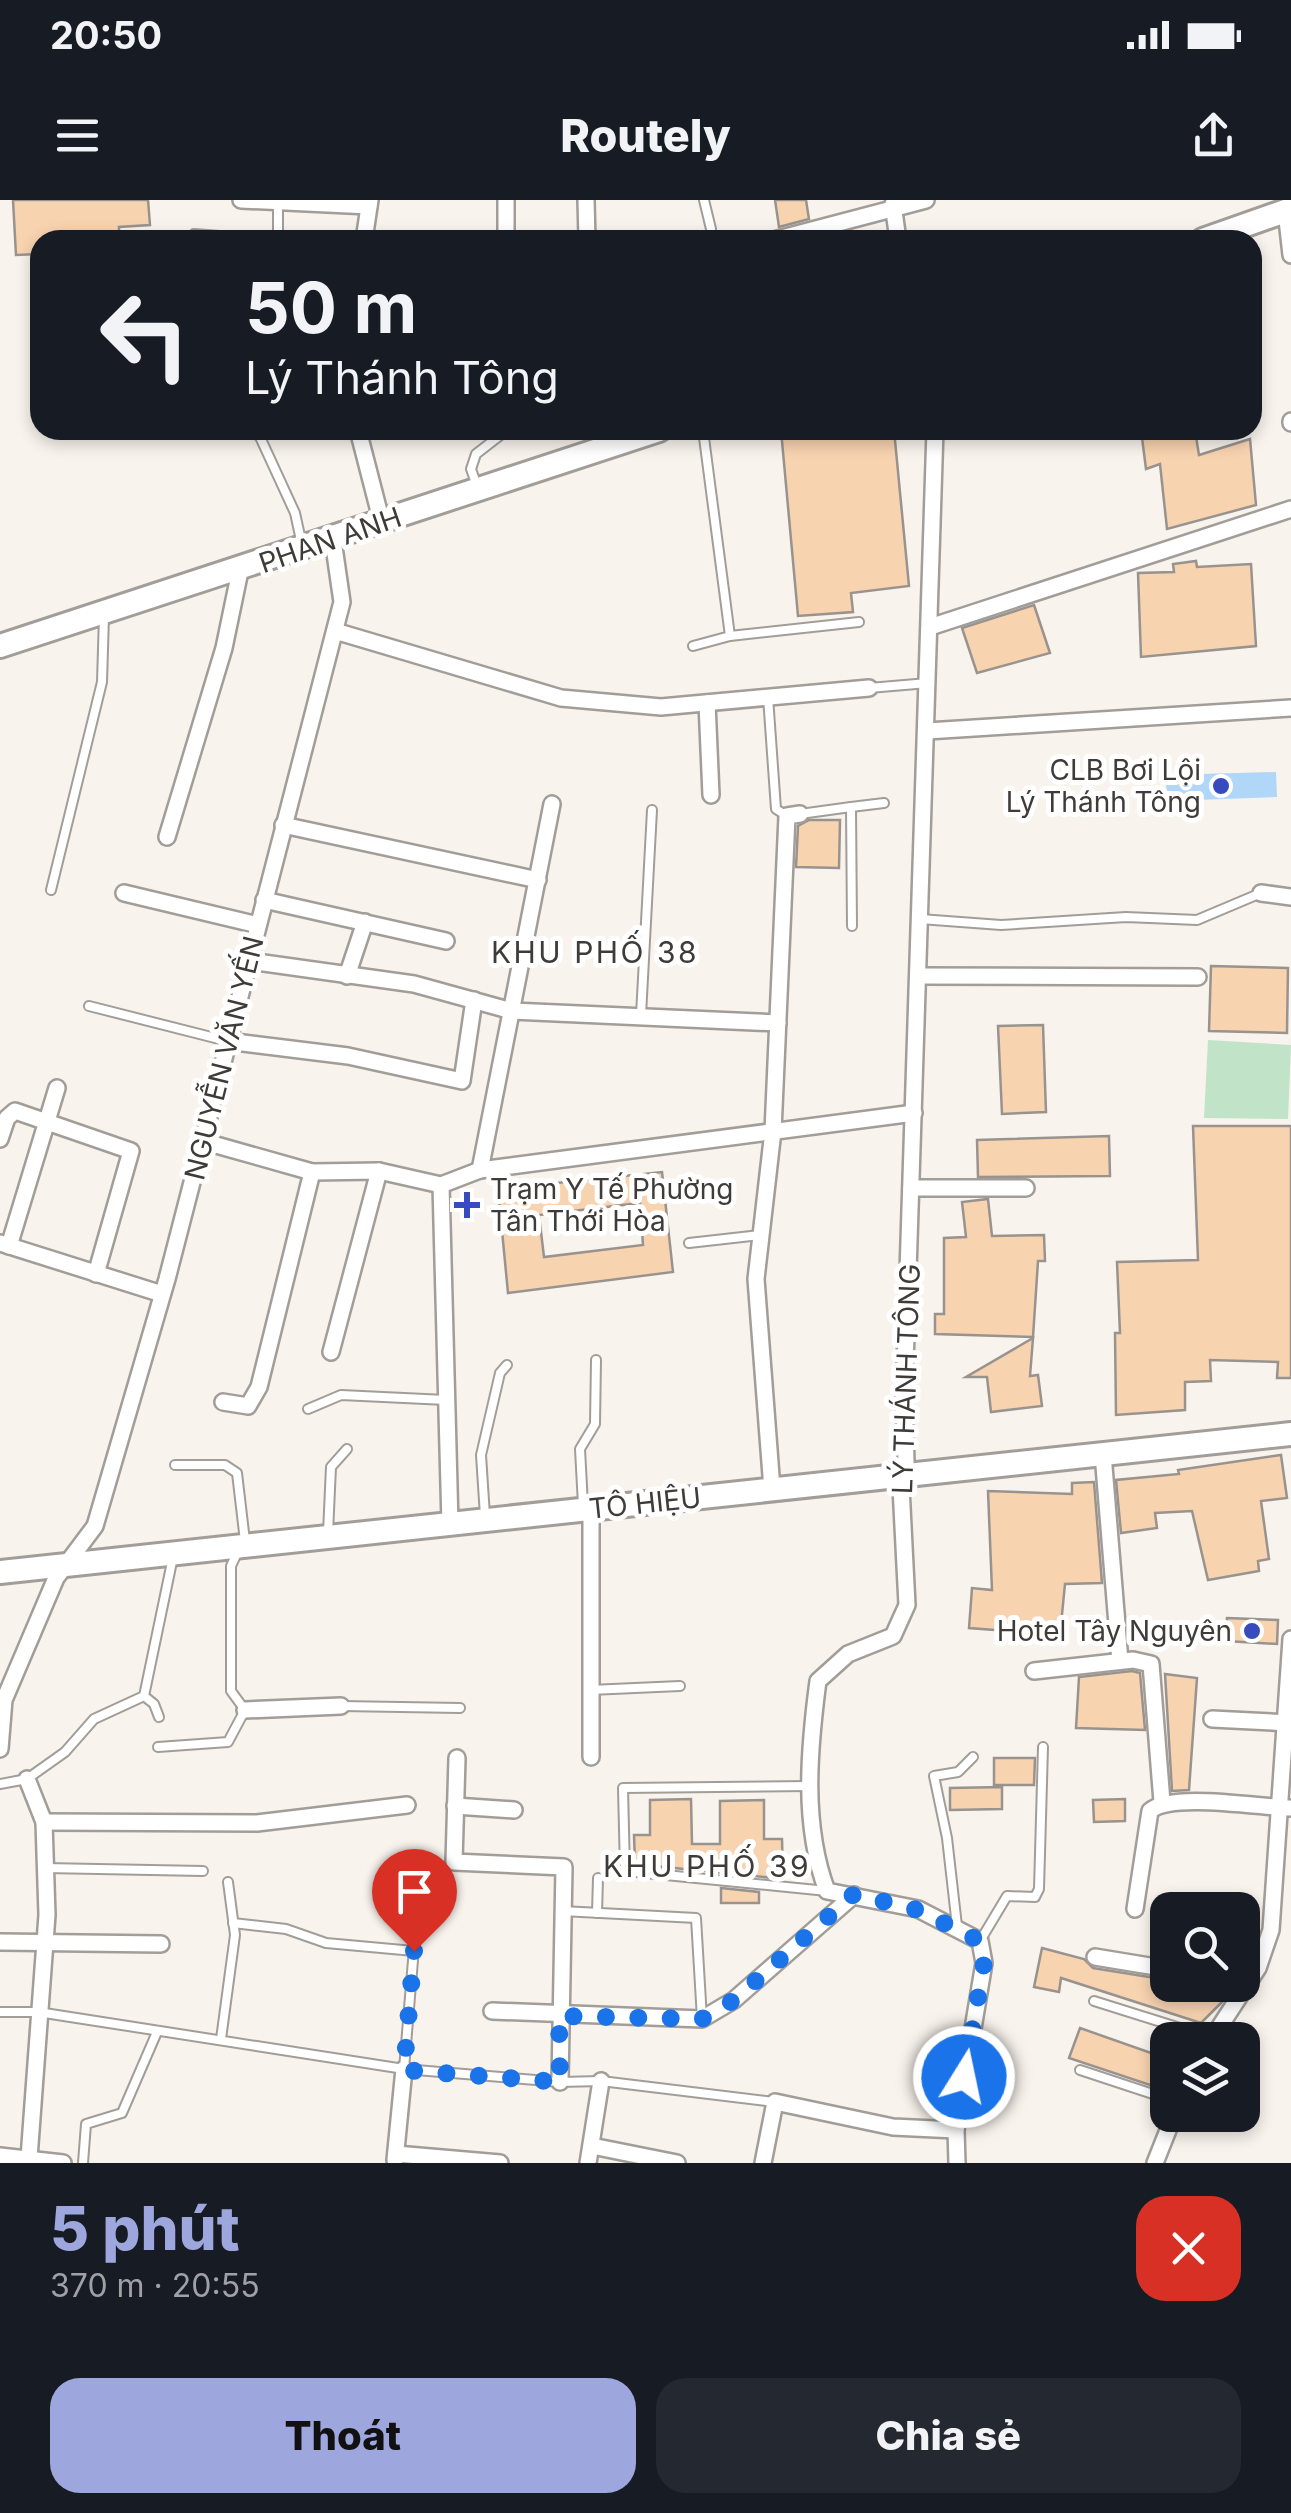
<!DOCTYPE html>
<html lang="vi">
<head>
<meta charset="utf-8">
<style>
  body { margin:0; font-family:Inter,sans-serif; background:#242831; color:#f1f3f6; height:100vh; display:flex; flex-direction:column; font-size:38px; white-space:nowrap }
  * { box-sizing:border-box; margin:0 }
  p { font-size:32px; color:#9ea1a6 }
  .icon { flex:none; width:55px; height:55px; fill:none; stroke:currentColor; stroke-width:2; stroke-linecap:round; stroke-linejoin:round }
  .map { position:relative; height:1963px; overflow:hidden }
  .details { display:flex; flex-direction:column; background:#171b24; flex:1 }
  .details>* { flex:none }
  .top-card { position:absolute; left:30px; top:30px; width:1232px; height:210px; border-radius:30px; box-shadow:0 5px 15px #0003; background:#171b24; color:#f1f3f6; overflow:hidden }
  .buttons { position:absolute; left:1150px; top:1692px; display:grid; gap:20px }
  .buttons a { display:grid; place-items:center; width:110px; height:110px; border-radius:20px; background:#171b24; box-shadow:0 5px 15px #0003; font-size:50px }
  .pin { position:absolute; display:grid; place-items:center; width:85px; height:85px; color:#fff; margin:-102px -42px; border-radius:50% 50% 50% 0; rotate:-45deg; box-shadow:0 0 10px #0007 }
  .pin .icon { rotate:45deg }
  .me { position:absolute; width:110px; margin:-55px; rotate:10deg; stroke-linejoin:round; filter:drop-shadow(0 0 8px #0008) }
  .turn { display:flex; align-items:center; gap:35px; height:210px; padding:0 50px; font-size:45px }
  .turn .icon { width:130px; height:130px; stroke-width:2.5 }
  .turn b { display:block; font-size:70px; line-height:85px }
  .round { display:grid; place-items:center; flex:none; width:105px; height:105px; border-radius:30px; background:#242831 }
  .headline { display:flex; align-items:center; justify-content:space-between; height:170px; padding:0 50px }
  h1 { font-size:60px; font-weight:800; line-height:75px; color:#9da7dd }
  .action { display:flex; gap:20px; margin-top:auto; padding:20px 50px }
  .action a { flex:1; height:115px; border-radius:30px; background:#9da7dd; color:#111; font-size:40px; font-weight:800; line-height:115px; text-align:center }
  .action a+a { background:#242831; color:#f1f3f6 }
  .status { display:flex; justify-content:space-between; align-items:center; height:70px; padding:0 50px; background:#171b24; direction:ltr }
  .status svg { height:28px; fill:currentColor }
  header { display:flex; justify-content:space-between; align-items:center; height:130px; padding:0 50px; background:#171b24; font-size:45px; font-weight:800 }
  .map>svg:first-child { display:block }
  .green { fill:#c1e3c7 }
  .water { fill:#b0d6f8 }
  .building { fill:#f8d3b0; stroke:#98938e; stroke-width:2.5; fill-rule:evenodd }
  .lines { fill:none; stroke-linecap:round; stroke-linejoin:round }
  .lane-casing { stroke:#a29d98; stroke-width:12 }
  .street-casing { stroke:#a29d98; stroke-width:20 }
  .secondary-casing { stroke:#a29d98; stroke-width:28 }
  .lane { stroke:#fff; stroke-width:8 }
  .street { stroke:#fff; stroke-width:15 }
  .secondary { stroke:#fff; stroke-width:22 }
  .route { stroke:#1a73e8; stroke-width:18; stroke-dasharray:0 32.4 }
  .poi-dot { fill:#374bbe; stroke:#fff; stroke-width:4 }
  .labels { text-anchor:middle; stroke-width:10; stroke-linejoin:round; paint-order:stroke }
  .street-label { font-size:28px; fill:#3e3b39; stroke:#fff }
  .poi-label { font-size:28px; fill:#3e3b39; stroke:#fff; text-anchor:end }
  .neighbourhood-label { font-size:30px; letter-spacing:2.5px; fill:#3e3b39; stroke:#fff }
</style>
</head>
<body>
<div class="status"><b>20:50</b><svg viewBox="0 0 49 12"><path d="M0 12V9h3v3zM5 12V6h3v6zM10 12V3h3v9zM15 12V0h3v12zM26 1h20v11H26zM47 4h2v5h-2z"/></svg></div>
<header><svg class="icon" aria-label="menu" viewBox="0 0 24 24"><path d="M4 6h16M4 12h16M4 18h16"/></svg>Routely<svg class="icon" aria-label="share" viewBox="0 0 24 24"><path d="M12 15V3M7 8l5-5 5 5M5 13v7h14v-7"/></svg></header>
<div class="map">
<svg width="1291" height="1963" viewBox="0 0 1291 1963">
  <rect width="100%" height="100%" fill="#f9f3ed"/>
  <path class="green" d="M 1208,840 L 1291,845 L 1288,919 L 1204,918 Z"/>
  <path class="water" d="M 1276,572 L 1277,597 L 1168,601 L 1165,575 Z"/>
  <g class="building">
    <path d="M 13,0 L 148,0 L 150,25 L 119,27 L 119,32 L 43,37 L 40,54 L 16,55 Z"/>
    <path d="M 775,0 L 806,0 L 809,19 L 779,27 Z"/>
    <path d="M 781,230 L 894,230 L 909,386 L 851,393 L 853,412 L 798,416 Z"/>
    <path d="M 1141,230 L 1195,230 L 1199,255 L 1250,239 L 1256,305 L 1167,329 L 1160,264 L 1146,269 Z"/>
    <path d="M 1196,361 L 1197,367 L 1251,364 L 1256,446 L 1141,457 L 1138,373 L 1174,372 L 1173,364 Z"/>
    <path d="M 1034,405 L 1050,453 L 977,473 L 962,428 Z"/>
    <path d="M 809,620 L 840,620 L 839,668 L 796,667 L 798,626 Z"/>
    <path d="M 1211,766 L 1288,768 L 1287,833 L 1209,831 Z"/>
    <path d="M 1043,825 L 1046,912 L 1002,914 L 998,826 Z"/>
    <path d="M 1193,926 L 1291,926 L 1291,1178 L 1277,1178 L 1278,1162 L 1210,1160 L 1211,1181 L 1185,1182 L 1185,1210 L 1116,1215 L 1115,1133 L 1120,1133 L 1117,1062 L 1198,1060 Z"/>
    <path d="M 1109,936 L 1110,976 L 978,977 L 977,940 Z"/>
    <path d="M 662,972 L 673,1072 L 508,1093 L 498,989 ZM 640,1003 L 643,1045 L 544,1057 L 539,1015 Z"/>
    <path d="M 988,999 L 992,1036 L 1044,1035 L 1045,1061 L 1038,1061 L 1033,1137 L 935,1134 L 935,1114 L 944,1114 L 944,1038 L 966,1037 L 962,1002 Z"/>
    <path d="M 1033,1138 L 1030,1176 L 1038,1175 L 1042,1206 L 991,1212 L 987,1177 L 966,1177 Z"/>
    <path d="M 1281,1255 L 1287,1298 L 1261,1301 L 1269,1359 L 1258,1361 L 1259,1371 L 1208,1380 L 1192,1311 L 1155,1313 L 1157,1328 L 1121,1333 L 1116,1280 L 1179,1274 L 1178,1270 Z"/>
    <path d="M 1094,1282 L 1102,1383 L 1065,1384 L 1060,1435 L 969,1428 L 972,1388 L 992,1390 L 988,1291 L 1072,1294 L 1072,1283 Z"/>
    <path d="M 1227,1418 L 1278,1420 L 1277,1444 L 1226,1441 Z"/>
    <path d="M 1132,1471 L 1140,1473 L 1145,1530 L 1076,1528 L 1079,1477 Z"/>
    <path d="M 1165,1474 L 1197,1478 L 1189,1590 L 1172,1591 Z"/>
    <path d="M 994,1558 L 1035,1558 L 1034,1585 L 994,1585 Z"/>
    <path d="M 1002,1587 L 1002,1609 L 950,1610 L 950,1588 Z"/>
    <path d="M 691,1599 L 692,1644 L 720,1644 L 720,1601 L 764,1600 L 764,1639 L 782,1639 L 783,1679 L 635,1664 L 634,1635 L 650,1635 L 650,1600 Z"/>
    <path d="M 1125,1599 L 1125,1621 L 1094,1622 L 1093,1600 Z"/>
    <path d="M 721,1688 L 759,1692 L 759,1703 L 721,1703 Z"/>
    <path d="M 1042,1748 L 1084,1759 L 1093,1768 L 1168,1780 L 1168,1785 L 1220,1789 L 1222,1802 L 1201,1823 L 1061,1778 L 1059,1792 L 1034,1787 Z"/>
    <path d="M 1080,1828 L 1168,1859 L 1168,1891 L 1069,1858 Z"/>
  </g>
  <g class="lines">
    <defs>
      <g id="lane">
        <path d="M 704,0 L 711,29"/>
        <path d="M 194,34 L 274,40"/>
        <path d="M 278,40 L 278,2"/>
        <path d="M 39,76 L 40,76"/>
        <path d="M 251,230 L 260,237 L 295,313 L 302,345"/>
        <path d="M 477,286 L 471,269 L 476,254 L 507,230"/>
        <path d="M 730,436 L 859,422"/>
        <path d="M 693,446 L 730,436 L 703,230"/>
        <path d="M 869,488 L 928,483"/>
        <path d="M 768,497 L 776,609 L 787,616"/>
        <path d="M 851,607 L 884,603"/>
        <path d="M 800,614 L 851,607 L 852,726"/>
        <path d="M 51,690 L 102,482 L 104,416"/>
        <path d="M 920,719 L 1001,725 L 1126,717 L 1197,720 L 1261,693"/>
        <path d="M 89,806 L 227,841"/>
        <path d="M 641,815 L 652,610"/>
        <path d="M 689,1043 L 760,1035"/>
        <path d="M 308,1209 L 341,1195 L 446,1200"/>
        <path d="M 175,1265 L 225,1265 L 237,1273 L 245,1341"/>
        <path d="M 583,1305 L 580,1249 L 595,1224 L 596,1160"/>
        <path d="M 485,1316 L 481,1255 L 500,1173 L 507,1165"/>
        <path d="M 328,1333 L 331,1267 L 347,1249"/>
        <path d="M 590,1490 L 680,1486"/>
        <path d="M 144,1496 L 154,1504 L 159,1517"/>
        <path d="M 341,1506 L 460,1508"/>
        <path d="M 158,1547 L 228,1542 L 245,1510 L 231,1491 L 231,1366 L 238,1351"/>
        <path d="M 0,1584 L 27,1579 L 65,1552 L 94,1519 L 144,1496 L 173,1357"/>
        <path d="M 811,1586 L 623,1588 L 625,1671 L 827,1691"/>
        <path d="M 45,1668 L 203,1671"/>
        <path d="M 562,1711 L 696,1718 L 702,1819"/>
        <path d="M 597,1713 L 598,1678"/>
        <path d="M 233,1723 L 286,1729 L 326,1743 L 414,1751"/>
        <path d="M 957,1726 L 947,1638 L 934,1576 L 958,1572 L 973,1557"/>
        <path d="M 980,1741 L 1007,1696 L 1035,1697 L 1039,1689 L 1043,1547"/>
        <path d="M 1094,1801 L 1212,1838"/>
        <path d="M 0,1812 L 38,1812 L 404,1869 L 560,1882 L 601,1881 L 774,1902"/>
        <path d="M 221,1839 L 235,1735 L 228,1682"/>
        <path d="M 1242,1865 L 1248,1872"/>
        <path d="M 404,1869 L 416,1724"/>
        <path d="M 1080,1870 L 1168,1899"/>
        <path d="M 83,1963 L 86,1924 L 122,1913 L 157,1832"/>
      </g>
      <g id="street">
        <path d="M 241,0 L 369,6"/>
        <path d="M 586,0 L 587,40"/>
        <path d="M 893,4 L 898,40"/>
        <path d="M 1286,11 L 1291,55"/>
        <path d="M 364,40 L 370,0"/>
        <path d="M 506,40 L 506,0"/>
        <path d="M 774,40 L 926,0"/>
        <path d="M 1291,221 L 1291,223"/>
        <path d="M 358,230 L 382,323"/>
        <path d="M 935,230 L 904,1197 L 906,1262 L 901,1287 L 907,1405 L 893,1436 L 848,1454 L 818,1481 C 809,1549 802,1625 827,1691 L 918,1709 L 980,1741 L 984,1763 L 956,1930 L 957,1963"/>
        <path d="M 930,427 L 1291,309"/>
        <path d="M 335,431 L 561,498 L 661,507 L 869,488"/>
        <path d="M 707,503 L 711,595"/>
        <path d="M 927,531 L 1291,508"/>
        <path d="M 283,625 L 538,680"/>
        <path d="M 167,637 L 224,448 L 240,371"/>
        <path d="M 124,693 L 258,725"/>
        <path d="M 1261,693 L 1291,697"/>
        <path d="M 264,700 L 446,741"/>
        <path d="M 249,761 L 414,784 L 512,811 L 778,823"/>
        <path d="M 347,776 L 365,722"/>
        <path d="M 919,776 L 1198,777"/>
        <path d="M 227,841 L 348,856 L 462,881 L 474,800"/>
        <path d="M 0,939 L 7,918 L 15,911 L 131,951 L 96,1074"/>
        <path d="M 202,941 L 312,972 L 379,971 L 441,985"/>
        <path d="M 480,970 L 552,604"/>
        <path d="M 441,985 L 480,970 L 914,913"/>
        <path d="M 441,985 L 450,1324"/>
        <path d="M 911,988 L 1026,988"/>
        <path d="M 0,1043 L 162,1094"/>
        <path d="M 9,1046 L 57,888"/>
        <path d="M 331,1152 L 379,971"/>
        <path d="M 223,1202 L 248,1206 L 259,1187 L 312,972"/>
        <path d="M 1103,1254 L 1120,1461"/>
        <path d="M 772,1289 L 756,1079 L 773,931 L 787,616 L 800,614"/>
        <path d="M 1034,1471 L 1133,1460 L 1151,1464 L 1162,1602"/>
        <path d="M 245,1510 L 341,1506"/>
        <path d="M 1212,1519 L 1291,1523"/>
        <path d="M 0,1549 L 4,1500 L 56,1378 L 95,1326 L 167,1079 L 342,402 L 333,340"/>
        <path d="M 591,1557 L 591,1309"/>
        <path d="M 457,1558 L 454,1662 L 564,1667 L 560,1882"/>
        <path d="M 27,1579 L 44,1622 L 47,1715 L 29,1958"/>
        <path d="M 455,1606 L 514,1610"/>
        <path d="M 44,1622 L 257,1623 L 407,1605"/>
        <path d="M 1135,1709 L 1150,1611 C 1170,1592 1259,1607 1289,1608"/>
        <path d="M 0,1742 L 161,1744"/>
        <path d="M 1095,1757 L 1168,1769"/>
        <path d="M 492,1811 L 702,1819 L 734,1800 L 854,1695"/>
        <path d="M 1211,1840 L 1258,1768 L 1271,1730 L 1291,1439"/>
        <path d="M 592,1946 L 677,1963"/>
        <path d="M 396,1954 L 500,1963"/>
        <path d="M 0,1956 L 63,1963"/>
        <path d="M 395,1960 L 404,1869"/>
        <path d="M 588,1963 L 601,1881"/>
        <path d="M 763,1963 L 775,1902 L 893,1927 L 956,1930"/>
        <path d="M 1155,1963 L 1174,1915"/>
      </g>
      <g id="secondary">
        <path d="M 1203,40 L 1291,9"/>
        <path d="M 0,446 L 659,230"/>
        <path d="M 0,1372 L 1291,1234"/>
      </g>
    </defs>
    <use href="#lane" class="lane-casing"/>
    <use href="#street" class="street-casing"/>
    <use href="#secondary" class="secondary-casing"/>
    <use href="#lane" class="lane"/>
    <use href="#street" class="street"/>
    <use href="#secondary" class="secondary"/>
  </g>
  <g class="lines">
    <path class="route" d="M 414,1751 L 404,1870 L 560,1882 L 559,1816 L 702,1819 L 734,1800 L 854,1694 L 918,1710 L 980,1741 L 984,1763 L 964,1877"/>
  </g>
  <g class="poi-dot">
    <circle cx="1221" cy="586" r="10"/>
    <path d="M462 990h10v10h10v10h-10v10h-10v-10h-10v-10h10z"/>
    <circle cx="1252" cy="1431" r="10"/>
  </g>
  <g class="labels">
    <g class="street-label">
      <text transform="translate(330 340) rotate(-19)" y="10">PHAN ANH</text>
      <text transform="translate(224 858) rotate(-76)" y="10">NGUYỄN VĂN YẾN</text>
      <text transform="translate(906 1179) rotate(-88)" y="10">LÝ THÁNH TÔNG</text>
      <text transform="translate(645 1303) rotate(-6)" y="10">TÔ HIỆU</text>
    </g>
    <g class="poi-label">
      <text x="1201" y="580">CLB Bơi Lội<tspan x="1201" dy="32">Lý Thánh Tông</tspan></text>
      <text x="490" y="999" text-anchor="start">Trạm Y Tế Phường<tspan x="490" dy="32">Tân Thới Hòa</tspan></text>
      <text x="1232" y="1441">Hotel Tây Nguyên</text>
    </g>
    <g class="neighbourhood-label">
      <text x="595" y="763">KHU PHỐ 38</text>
      <text x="707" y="1677">KHU PHỐ 39</text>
    </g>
  </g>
</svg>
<div class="buttons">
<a><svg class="icon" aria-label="search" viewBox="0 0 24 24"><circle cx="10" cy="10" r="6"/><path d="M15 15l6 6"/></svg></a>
<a><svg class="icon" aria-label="layers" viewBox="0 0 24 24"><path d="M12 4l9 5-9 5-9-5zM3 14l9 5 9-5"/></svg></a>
</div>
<div class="pin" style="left:414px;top:1751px;background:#d93025"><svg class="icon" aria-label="arrive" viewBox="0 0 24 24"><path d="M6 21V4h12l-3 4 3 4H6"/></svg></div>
<svg class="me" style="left:964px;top:1877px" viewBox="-20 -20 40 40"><circle r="17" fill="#1a73e8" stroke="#fff" stroke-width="3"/><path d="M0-11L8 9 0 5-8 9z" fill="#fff"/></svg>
<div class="top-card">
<div class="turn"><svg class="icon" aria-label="left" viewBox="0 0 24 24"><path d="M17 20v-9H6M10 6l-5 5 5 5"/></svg><div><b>50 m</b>Lý Thánh Tông</div></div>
</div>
</div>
<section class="details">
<div class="headline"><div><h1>5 phút</h1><p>370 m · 20:55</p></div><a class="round" style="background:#d93025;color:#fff"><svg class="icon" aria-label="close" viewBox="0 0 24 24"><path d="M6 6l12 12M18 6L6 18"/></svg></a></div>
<div class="action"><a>Thoát</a><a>Chia sẻ</a></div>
</section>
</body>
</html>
